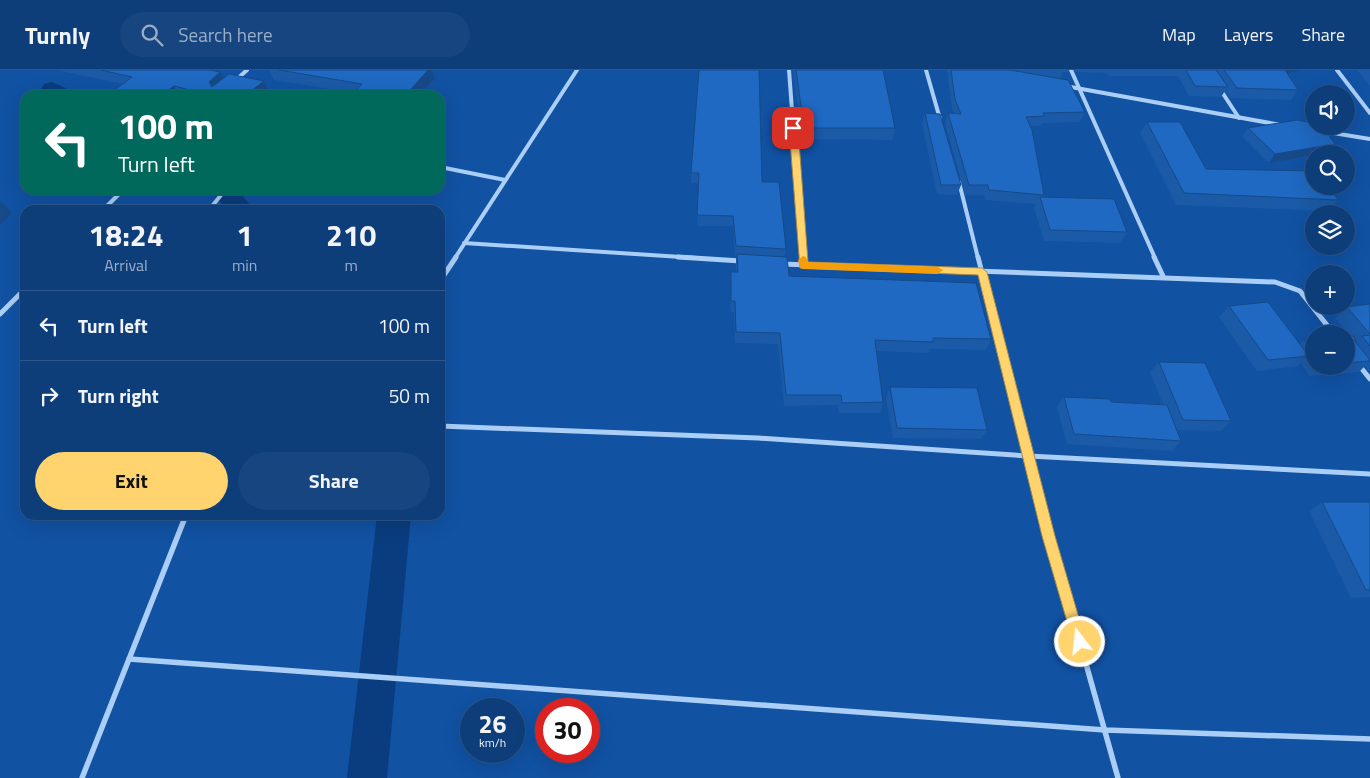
<!DOCTYPE html>
<html lang="en">
<head>
<meta charset="utf-8">
<style>
  body { margin:0; font-family:"Titillium Web",sans-serif; background:#16457f; color:#f1f3f6; height:100vh; display:flex; flex-direction:column; font-size:19px; white-space:nowrap }
  * { box-sizing:border-box; margin:0 }
  p { font-size:16px; color:#9aaec7 }
  .icon { flex:none; width:28px; height:28px; fill:none; stroke:currentColor; stroke-width:2; stroke-linecap:round; stroke-linejoin:round }
  .map { position:relative; flex:1; overflow:hidden }
  .sheet { position:absolute; left:20px; top:135px; width:425px; height:315px; display:flex; flex-direction:column; background:#0d3e7a; border-radius:15px; box-shadow:0 5px 20px #0002,0 0 0 1px #2d578b }
  .sheet>* { flex:none }
  .top-card { position:absolute; left:20px; top:20px; width:425px; height:105px; border-radius:15px; box-shadow:0 5px 20px #0002,0 0 0 1px #2d578b; background:#00695c; color:#fff; overflow:hidden }
  .fabs { position:absolute; left:1305px; top:15px; display:grid; gap:10px }
  .fabs a { display:grid; place-items:center; width:50px; height:50px; border-radius:50%; background:#0d3e7a; box-shadow:0 5px 20px #0002,0 0 0 1px #2d578b; font-size:25px }
  .speed { position:absolute; left:460px; top:628px; display:flex; gap:10px; font-size:25px; font-weight:700; text-align:center }
  .speed>* { display:grid; place-content:center; width:65px; height:65px; border-radius:50%; background:#0d3e7a; box-shadow:0 5px 20px #0002,0 0 0 1px #2d578b; line-height:1 }
  .speed small { font-size:12px; font-weight:400 }
  .speed .limit { border:8px solid #d22; background:#fff; color:#111 }
  .pin { position:absolute; display:grid; place-items:center; width:42px; height:42px; color:#fff; margin:-21px; border-radius:10px; box-shadow:0 2px 8px #0006 }
  .me { position:absolute; width:55px; margin:-28px; rotate:344deg; stroke-linejoin:round; filter:drop-shadow(0 0 4px #0008) }
  .turn { display:flex; align-items:center; gap:18px; height:105px; padding:0 15px; font-size:22px }
  .turn .icon { width:65px; height:65px; stroke-width:2.5 }
  .turn b { display:block; font-size:35px; line-height:42px }
  .eta { display:flex; justify-content:space-evenly; align-items:center; height:85px; text-align:center }
  .eta b { font-size:30px; font-weight:700; line-height:35px }
  .button { display:flex; gap:10px; margin-top:auto; padding:10px 15px }
  .button a { flex:1; height:58px; border-radius:30px; background:#ffd46f; color:#111; font-size:20px; font-weight:700; line-height:58px; text-align:center }
  .button a+a { background:#16457f; color:#f1f3f6 }
  ul { padding:0; list-style:none }
  li { display:flex; align-items:center; gap:15px; height:70px; padding:0 15px; border-top:1px solid #2d578b }
  li div { flex:1 }
  li b { display:block; font-size:19px }
  li em { font-style:normal }
  header { display:flex; align-items:center; gap:30px; box-sizing:border-box; height:70px; padding:0 25px; background:#0d3e7a; border-bottom:1px solid #2d578b }
  header strong { font-size:24px }
  nav { display:flex; gap:28px; margin-inline-start:auto; font-size:18px }
  .search { width:350px; height:45px; background:#16457f; display:flex; align-items:center; gap:12px; box-sizing:border-box; padding:0 18px; border-radius:28px; color:#9aaec7; font-size:19px }
  .map>svg:first-child { display:block }
  .lines { fill:none; stroke-linecap:round; stroke-linejoin:round }
  .canal { fill:#0a3d7f; fill-rule:evenodd }
  .street-far2 { stroke:#abcef6; stroke-width:4 }
  .street-far1 { stroke:#abcef6; stroke-width:5 }
  .street { stroke:#abcef6; stroke-width:5.5 }
  .wall { fill:#1b5aa7 }
  .shaded-wall { fill:#164a88 }
  .building { fill:#1f69c2; stroke:#164a88 }
  .route { fill:#ffd46f; stroke:#a68a48 }
  .slow { fill:#f59e0b }
</style>
</head>
<body>
<header>
<strong>Turnly</strong>
<div class="search"><svg class="icon" aria-label="search" viewBox="0 0 24 24"><circle cx="10" cy="10" r="6"/><path d="M15 15l6 6"/></svg>Search here</div>
<nav><a>Map</a><a>Layers</a><a>Share</a></nav>
</header>
<div class="map">
<svg width="1370" height="708" viewBox="0 0 1370 708">
  <rect width="100%" height="100%" fill="#1152a3"/>
  <g class="lines">
    <g class="canal">
      <path d="M 52,12 L 70,20 L 73,25 L 44,24 L 41,19 L 44,14 Z"/>
      <path d="M 210,120 L 237,120 L 255,140 L 227,140 Z"/>
      <path d="M 377,445 L 411,445 L 387,708 L 347,708 Z"/>
    </g>
    <g class="street-far2">
      <path d="M 789,0 L 803,188"/>
      <path d="M 926,0 L 940,49"/>
      <path d="M 1071,0 L 1155,188"/>
      <path d="M 1337,0 L 1370,43"/>
      <path d="M 236,10 L 247,0"/>
      <path d="M 1065,16 L 1281,55"/>
      <path d="M 1220,19 L 1239,48"/>
      <path d="M 1321,61 L 1370,69"/>
      <path d="M 440,97 L 505,110"/>
      <path d="M 959,112 L 978,188"/>
      <path d="M 103,140 L 123,120"/>
      <path d="M 209,140 L 225,120"/>
      <path d="M 464,173 L 697,188"/>
      <path d="M 455,188 L 577,0"/>
    </g>
    <g class="street-far1">
      <path d="M 678,187 L 741,191"/>
      <path d="M 802,187 L 803,195"/>
      <path d="M 978,187 L 1037,421"/>
      <path d="M 1154,187 L 1163,206"/>
      <path d="M 782,194 L 1275,212 L 1300,221 L 1334,264"/>
      <path d="M 440,211 L 456,187"/>
      <path d="M 0,244 L 25,219"/>
      <path d="M 1358,294 L 1370,309"/>
      <path d="M 440,356 L 758,368 L 1029,386 L 1370,404"/>
    </g>
    <g class="street">
      <path d="M 1037,419 L 1118,708"/>
      <path d="M 129,589 L 1105,660 L 1370,669"/>
      <path d="M 82,708 L 186,445"/>
    </g>
  </g>
  <g class="wall">
    <path d="M 57,0 L 210,0 L 220,2 L 223,8 L 264,11 L 269,22 L 266,25 L 108,25 L 122,14 Z"/>
    <path d="M 269,0 L 432,0 L 435,8 L 420,25 L 352,25 L 354,23 L 274,10 Z"/>
    <path d="M 699,0 L 762,112 L 786,179 L 784,187 L 789,206 L 991,269 L 986,280 L 930,279 L 929,283 L 877,281 L 883,332 L 880,343 L 839,343 L 838,335 L 784,336 L 778,274 L 735,273 L 734,242 L 731,242 L 730,213 L 731,202 L 736,202 L 736,186 L 735,186 L 733,156 L 697,156 L 699,113 L 691,113 L 691,103 Z"/>
    <path d="M 793,0 L 883,0 L 895,58 L 892,70 L 802,69 Z"/>
    <path d="M 947,0 L 1069,0 L 1068,2 L 1063,2 L 1060,9 L 1085,42 L 1080,52 L 1042,53 L 1040,56 L 1030,56 L 1044,125 L 1043,127 L 1127,162 L 1120,173 L 1044,171 L 1034,138 L 1036,134 L 985,130 L 984,125 L 965,125 L 945,53 L 948,43 L 954,43 L 952,39 Z"/>
    <path d="M 1074,0 L 1300,0 L 1287,4 L 1298,20 L 1291,30 L 1230,28 L 1225,21 L 1221,27 L 1189,26 L 1178,6 L 1109,6 L 1107,3 L 1076,2 Z"/>
    <path d="M 1357,0 L 1370,0 L 1370,16 Z"/>
    <path d="M 925,43 L 961,115 L 957,125 L 937,124 L 922,53 Z"/>
    <path d="M 1147,52 L 1206,99 L 1338,130 L 1327,141 L 1176,135 L 1140,63 Z"/>
    <path d="M 1248,58 L 1335,74 L 1328,83 L 1314,84 L 1314,85 L 1269,93 L 1242,66 Z"/>
    <path d="M 1370,234 L 1370,301 L 1369,301 L 1365,296 L 1359,302 L 1310,306 L 1301,293 L 1298,296 L 1257,301 L 1219,247 L 1229,236 L 1300,274 L 1304,270 L 1314,269 L 1314,296 L 1346,296 L 1346,267 L 1351,267 L 1335,248 L 1347,237 Z"/>
    <path d="M 1159,292 L 1231,351 L 1221,361 L 1177,360 L 1181,371 L 1172,381 L 1067,374 L 1057,337 L 1064,327 L 1111,332 L 1163,334 L 1150,302 Z"/>
    <path d="M 890,317 L 987,360 L 981,369 L 893,368 L 886,328 Z"/>
    <path d="M 1322,432 L 1370,432 L 1370,527 L 1351,528 L 1309,441 Z"/>
  </g>
  <g class="shaded-wall">
    <path d="M 428,0 L 432,0 L 435,8 L 420,25 L 406,25 Z"/>
    <path d="M 1280,0 L 1300,0 L 1276,7 Z"/>
    <path d="M 220,2 L 226,14 L 216,23 L 209,12 Z"/>
    <path d="M 264,11 L 269,22 L 266,25 L 246,25 Z"/>
    <path d="M 174,16 L 179,25 L 162,25 Z"/>
    <path d="M 1335,74 L 1328,83 L 1314,84 L 1314,85 L 1269,93 L 1275,84 Z"/>
    <path d="M 1,131 L 12,143 L 0,155 L 0,133 Z"/>
  </g>
  <g class="building">
    <path d="M 101,0 L 210,0 L 220,2 L 209,12 L 212,17 L 229,4 L 264,11 L 246,25 L 210,25 L 174,16 L 162,25 L 108,25 L 132,7 Z"/>
    <path d="M 279,0 L 428,0 L 406,25 L 352,25 L 362,14 Z"/>
    <path d="M 699,0 L 759,0 L 762,112 L 779,112 L 786,179 L 736,176 L 733,146 L 697,145 L 699,103 L 691,103 Z"/>
    <path d="M 796,0 L 883,0 L 895,58 L 804,58 Z"/>
    <path d="M 951,0 L 1010,0 L 1068,10 L 1085,42 L 1043,43 L 1044,46 L 1026,47 L 1032,60 L 1044,125 L 989,120 L 988,115 L 969,115 L 948,43 L 961,44 L 955,29 Z"/>
    <path d="M 1186,0 L 1216,0 L 1228,17 L 1195,16 Z"/>
    <path d="M 1224,0 L 1285,0 L 1298,20 L 1237,18 Z"/>
    <path d="M 925,43 L 940,44 L 961,115 L 941,115 Z"/>
    <path d="M 1297,50 L 1314,53 L 1314,56 L 1322,56 L 1335,74 L 1275,84 L 1248,58 Z"/>
    <path d="M 1147,52 L 1180,52 L 1206,99 L 1314,101 L 1314,116 L 1328,116 L 1338,130 L 1184,123 Z"/>
    <path d="M 1040,127 L 1114,129 L 1127,162 L 1050,160 Z"/>
    <path d="M 737,184 L 787,187 L 789,206 L 976,213 L 991,269 L 933,268 L 933,272 L 875,270 L 883,332 L 842,333 L 841,325 L 786,325 L 780,263 L 736,262 L 735,231 L 731,231 L 731,202 L 738,202 Z"/>
    <path d="M 1268,232 L 1309,286 L 1268,290 L 1229,236 Z"/>
    <path d="M 1370,234 L 1370,264 L 1347,237 Z"/>
    <path d="M 1370,265 L 1370,276 L 1362,266 Z"/>
    <path d="M 1354,266 L 1355,271 L 1370,290 L 1370,291 L 1346,293 L 1346,267 Z"/>
    <path d="M 1314,269 L 1314,284 L 1304,270 Z"/>
    <path d="M 1159,292 L 1205,293 L 1231,351 L 1183,350 Z"/>
    <path d="M 890,317 L 977,318 L 987,360 L 897,358 Z"/>
    <path d="M 1064,327 L 1110,329 L 1111,332 L 1167,335 L 1181,371 L 1074,364 Z"/>
    <path d="M 1322,432 L 1370,432 L 1370,520 L 1366,520 Z"/>
  </g>
  <path class="route" d="M 793,56 L 798,58 L 808,192 L 982,198 L 987,202 L 1055,466 L 1086,572 L 1084,577 L 1080,579 L 1075,577 L 1073,572 L 1042,466 L 978,205 L 800,198 L 789,58 Z"/>
  <path class="slow" d="M 803,186 L 806,187 L 808,192 L 938,197 L 943,200 L 938,204 L 803,199 L 800,198 L 798,190 Z"/>
</svg>
<div class="fabs">
<a><svg class="icon" aria-label="sound" viewBox="0 0 24 24"><path d="M4 9h4l5-4v14l-5-4H4zM17 9q2 3 0 6"/></svg></a>
<a><svg class="icon" aria-label="search" viewBox="0 0 24 24"><circle cx="10" cy="10" r="6"/><path d="M15 15l6 6"/></svg></a>
<a><svg class="icon" aria-label="layers" viewBox="0 0 24 24"><path d="M12 4l9 5-9 5-9-5zM3 14l9 5 9-5"/></svg></a>
<a>+</a>
<a>−</a>
</div>
<div class="speed"><div>26<small>km/h</small></div><div class="limit">30</div></div>
<div class="pin" style="left:793px;top:58px;background:#d93025"><svg class="icon" aria-label="arrive" viewBox="0 0 24 24"><path d="M6 21V4h12l-3 4 3 4H6"/></svg></div>
<svg class="me" style="left:1080px;top:572px" viewBox="-20 -20 40 40"><circle r="17" fill="#ffd46f" stroke="#fff" stroke-width="3"/><path d="M0-11L8 9 0 5-8 9z" fill="#fff"/></svg>
<div class="top-card">
<div class="turn"><svg class="icon" aria-label="left" viewBox="0 0 24 24"><path d="M17 20v-9H6M10 6l-5 5 5 5"/></svg><div><b>100 m</b>Turn left</div></div>
</div>
<section class="sheet">
<div class="eta">
<div><b>18:24</b><p>Arrival</p></div>
<div><b>1</b><p>min</p></div>
<div><b>210</b><p>m</p></div>
</div>
<ul>
<li><svg class="icon" aria-label="left" viewBox="0 0 24 24"><path d="M17 20v-9H6M10 6l-5 5 5 5"/></svg><div><b>Turn left</b></div><em>100 m</em></li>
<li><svg class="icon" aria-label="right" viewBox="0 0 24 24"><path d="M7 20v-9h11M14 6l5 5-5 5"/></svg><div><b>Turn right</b></div><em>50 m</em></li>
</ul>
<div class="button"><a>Exit</a><a>Share</a></div>
</section>
</div>
</body>
</html>
